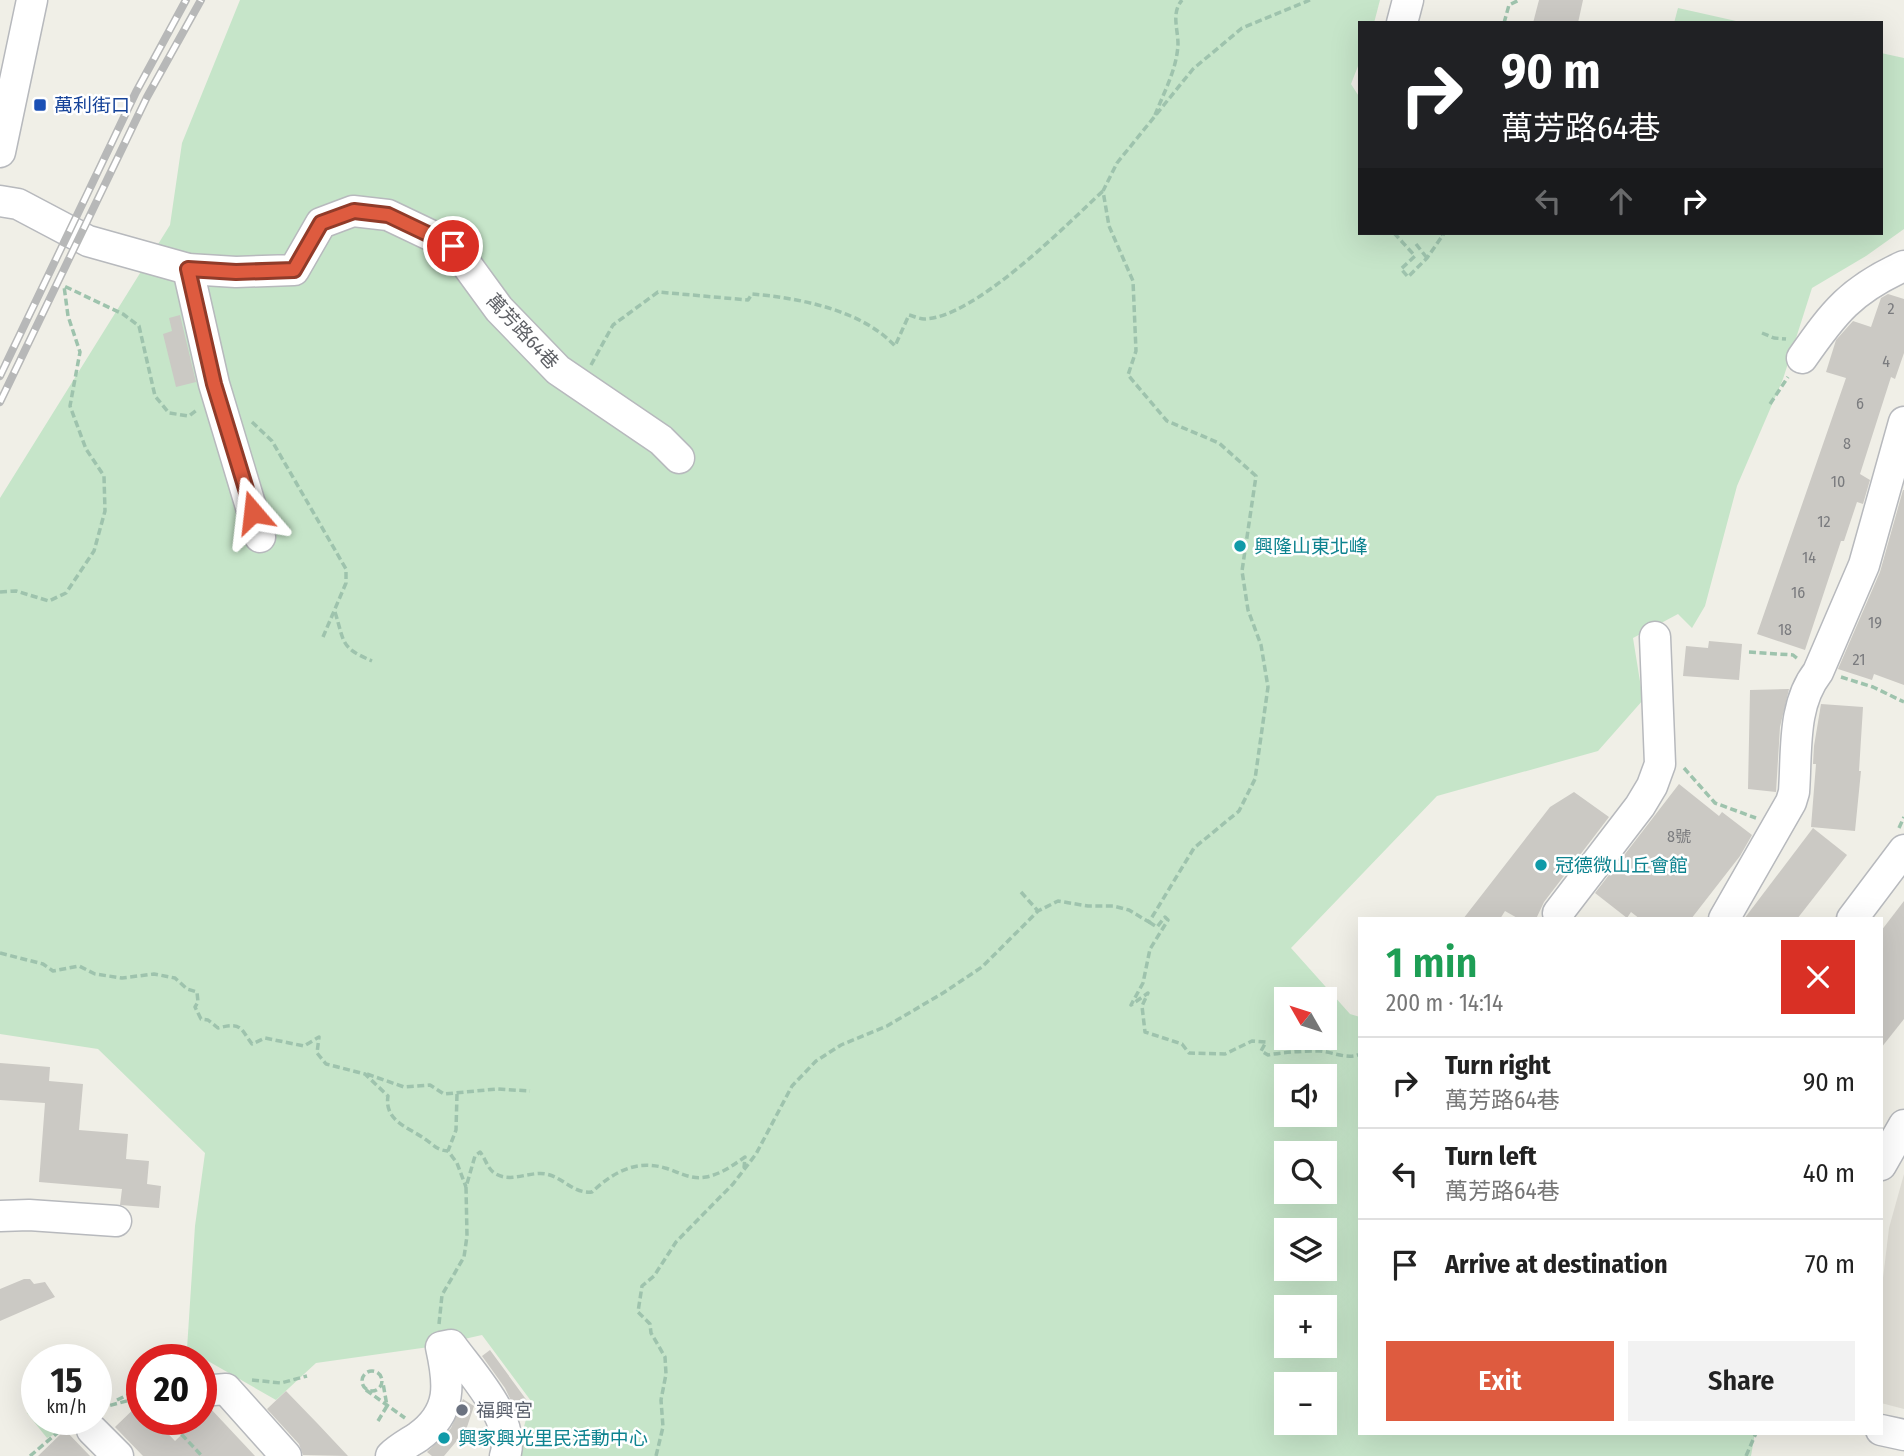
<!DOCTYPE html>
<html lang="en">
<head>
<meta charset="utf-8">
<style>
  body { margin:0; font-family:"Fira Sans Condensed","Noto Sans TC",sans-serif; background:#f2f2f2; color:#222; height:100vh; display:flex; flex-direction:column; font-size:26px; white-space:nowrap }
  * { box-sizing:border-box; margin:0 }
  p { font-size:23px; color:#767676 }
  .icon { flex:none; width:38px; height:38px; fill:none; stroke:currentColor; stroke-width:2; stroke-linecap:round; stroke-linejoin:round }
  .map { position:relative; flex:1; overflow:hidden }
  .sheet { position:absolute; left:1358px; top:917px; width:525px; height:518px; display:flex; flex-direction:column; background:#fff; border-radius:0px; box-shadow:0 7px 28px #0002 }
  .sheet>* { flex:none }
  .banner { position:absolute; left:1358px; top:21px; width:525px; height:214px; border-radius:0px; box-shadow:0 7px 28px #0002; background:#202124; color:#fff; overflow:hidden }
  .needle { width:46px; rotate:309deg }
  .controls { position:absolute; left:1274px; top:987px; display:grid; gap:14px }
  .controls a { display:grid; place-items:center; width:63px; height:63px; border-radius:0px; background:#fff; box-shadow:0 7px 28px #0002; font-size:35px }
  .speed { position:absolute; left:21px; top:1344px; display:flex; gap:14px; font-size:35px; font-weight:700; text-align:center }
  .speed>* { display:grid; place-content:center; width:91px; height:91px; border-radius:50%; background:#fff; box-shadow:0 7px 28px #0002; line-height:1 }
  .speed small { font-size:18px; font-weight:400 }
  .speed .limit { border:10px solid #d22; background:#fff; color:#111 }
  .pin { position:absolute; display:grid; place-items:center; width:60px; height:60px; color:#fff; margin:-30px; border:4px solid #fff; border-radius:50%; box-shadow:0 2px 7px #0007 }
  .me { position:absolute; width:77px; margin:-38px; rotate:343deg; stroke-linejoin:round; filter:drop-shadow(0 0 5px #0008) }
  .turn { display:flex; align-items:center; gap:24px; height:147px; padding:0 28px; font-size:32px }
  .turn .icon { width:91px; height:91px; stroke-width:2.5 }
  .turn b { display:block; font-size:49px; line-height:60px }
  .lanes { display:flex; align-items:center; height:66px; padding:0 28px; background:#0003; justify-content:center; gap:35px; direction:ltr }
  .lanes .off { opacity:.35 }
  .round { display:grid; place-items:center; flex:none; width:74px; height:74px; border-radius:0px; background:#f2f2f2 }
  .head { display:flex; align-items:center; justify-content:space-between; height:119px; padding:0 28px }
  h1 { font-size:42px; font-weight:600; line-height:52px; color:#1e9e55 }
  .button { display:flex; gap:14px; margin-top:auto; padding:14px 28px }
  .button a { flex:1; height:80px; border-radius:0px; background:#de5b3f; color:#fff; font-size:28px; font-weight:600; line-height:80px; text-align:center }
  .button a+a { background:#f2f2f2; color:#222 }
  ul { padding:0; list-style:none }
  li { display:flex; align-items:center; gap:21px; height:91px; padding:0 28px; border-top:2px solid #e0e0e0 }
  li div { flex:1 }
  li b { display:block; font-size:26px }
  li em { font-style:normal }
  .map>svg:first-child { display:block }
  .education { fill:#e0ded6 }
  .green { fill:#c6e5c9; fill-rule:evenodd }
  .building { fill:#cbc9c4 }
  .lines { fill:none; stroke-linecap:round; stroke-linejoin:round }
  .minor-casing { stroke:#b7b9bd; stroke-width:33 }
  .path { stroke:#9ec3ad; stroke-width:3.5; stroke-dasharray:7 3.5; stroke-linecap:butt }
  .minor { stroke:#fff; stroke-width:30 }
  .rail-casing { stroke:#b7b8b8; stroke-width:8 }
  .rail { stroke:#fff; stroke-width:5; stroke-dasharray:16; stroke-linecap:butt }
  .route-casing { stroke:#903b29; stroke-width:18 }
  .route { stroke:#de5b3f; stroke-width:12 }
  .transit-dot { fill:#1a4fb4; stroke:#fff; stroke-width:2.5 }
  .culture-dot { fill:#0f9aa8; stroke:#fff; stroke-width:2.5 }
  .worship-dot { fill:#6b7280; stroke:#fff; stroke-width:2.5 }
  .labels { text-anchor:middle; stroke-width:5; stroke-linejoin:round; paint-order:stroke }
  .number-label { font-size:16px; fill:#7a7b7e }
  .transit-label { font-size:19px; fill:#164399; stroke:#fff; text-anchor:start }
  .street-label { font-size:19px; fill:#5f6166; stroke:#fff }
  .culture-label { font-size:19px; fill:#0d838f; stroke:#fff; text-anchor:start }
  .worship-label { font-size:19px; fill:#5b616d; stroke:#fff; text-anchor:start }
</style>
</head>
<body>
<div class="map">
<svg width="1904" height="1456" viewBox="0 0 1904 1456">
  <rect width="100%" height="100%" fill="#f0efe7"/>
  <path class="education" d="M 1904,1174 L 1904,1409 L 1881,1403 L 1881,1295 L 1889,1228 Z"/>
  <g class="green">
    <path d="M 240,0 L 1380,0 L 1374,23 L 1360,23 L 1360,61 L 1351,84 L 1360,98 L 1360,233 L 1881,233 L 1881,53 L 1904,58 L 1904,229 L 1866,256 L 1812,288 L 1783,379 L 1737,486 L 1705,606 L 1692,628 L 1678,614 L 1633,638 L 1643,700 L 1598,751 L 1437,796 L 1291,948 L 1350,1014 L 1360,1017 L 1360,1433 L 1755,1433 L 1751,1456 L 516,1456 L 531,1401 L 482,1335 L 429,1347 L 316,1363 L 276,1400 L 187,1349 L 195,1226 L 205,1153 L 98,1049 L 0,1034 L 0,498 L 170,225 L 182,143 ZM 1286,999 L 1325,999 L 1325,1038 L 1286,1038 ZM 1286,1076 L 1325,1076 L 1325,1115 L 1286,1115 ZM 1286,1153 L 1325,1153 L 1325,1192 L 1286,1192 ZM 1286,1230 L 1325,1230 L 1325,1269 L 1286,1269 ZM 1286,1307 L 1325,1307 L 1325,1346 L 1286,1346 ZM 1286,1384 L 1325,1384 L 1325,1423 L 1286,1423 Z"/>
    <path d="M 1678,8 L 1745,23 L 1674,23 Z"/>
    <path d="M 37,1409 L 37,1419 L 86,1419 L 47,1438 L 27,1413 Z"/>
  </g>
  <g class="building">
    <path d="M 1539,0 L 1583,0 L 1578,23 L 1533,23 Z"/>
    <path d="M 1888,294 L 1904,299 L 1904,353 L 1895,379 L 1891,377 L 1860,474 L 1870,480 L 1863,504 L 1857,502 L 1844,541 L 1841,541 L 1805,650 L 1757,634 L 1846,378 L 1826,372 L 1836,340 L 1853,321 L 1871,327 L 1881,298 Z"/>
    <path d="M 180,315 L 196,382 L 176,387 L 163,334 L 172,331 L 169,318 Z"/>
    <path d="M 1903,490 L 1904,490 L 1904,685 L 1874,674 L 1872,680 L 1838,669 L 1880,572 Z"/>
    <path d="M 1709,641 L 1742,644 L 1739,680 L 1683,676 L 1686,646 L 1708,648 Z"/>
    <path d="M 1789,689 L 1780,727 L 1776,792 L 1748,789 L 1750,690 Z"/>
    <path d="M 1821,704 L 1863,707 L 1859,771 L 1861,771 L 1855,831 L 1811,827 L 1816,764 L 1813,764 L 1814,746 Z"/>
    <path d="M 1679,784 L 1719,816 L 1722,812 L 1752,835 L 1740,856 L 1691,919 L 1640,919 L 1631,912 L 1627,918 L 1595,893 Z"/>
    <path d="M 1574,792 L 1609,817 L 1544,902 L 1536,919 L 1519,919 L 1505,911 L 1500,919 L 1463,919 L 1550,807 Z"/>
    <path d="M 1813,828 L 1847,855 L 1797,919 L 1744,919 Z"/>
    <path d="M 1904,901 L 1904,1019 L 1881,1048 L 1881,931 Z"/>
    <path d="M 0,1063 L 50,1067 L 49,1081 L 83,1084 L 79,1130 L 128,1134 L 126,1159 L 149,1161 L 147,1184 L 161,1186 L 159,1208 L 120,1205 L 122,1189 L 39,1182 L 45,1103 L 0,1100 Z"/>
    <path d="M 24,1279 L 30,1279 L 34,1284 L 45,1282 L 55,1297 L 0,1321 L 0,1289 Z"/>
    <path d="M 490,1350 L 528,1402 L 516,1411 L 505,1388 L 482,1356 Z"/>
    <path d="M 286,1391 L 317,1423 L 348,1456 L 303,1455 L 299,1444 L 267,1409 Z"/>
    <path d="M 463,1399 L 474,1406 L 466,1430 L 444,1456 L 432,1456 L 427,1452 L 451,1428 Z"/>
    <path d="M 142,1401 L 142,1419 L 154,1419 L 175,1441 L 198,1419 L 201,1419 L 210,1408 L 255,1456 L 143,1456 L 115,1427 Z"/>
    <path d="M 65,1430 L 90,1456 L 38,1456 Z"/>
  </g>
  <g class="lines">
    <defs>
      <g id="minor">
        <path d="M 1402,23 L 1408,0"/>
        <path d="M 0,152 L 32,0"/>
        <path d="M 0,201 L 18,204 L 88,241 L 188,269 L 236,272 L 294,270 L 321,223 L 353,211 L 388,215 L 453,246 L 499,309 L 558,370 L 661,440 L 679,458"/>
        <path d="M 188,269 L 214,384 L 260,537"/>
        <path d="M 1802,358 C 1834,312 1851,290 1904,266"/>
        <path d="M 1558,913 L 1640,806 L 1652,786 L 1660,764 L 1655,637"/>
        <path d="M 1724,919 L 1791,802 L 1794,792 C 1797,752 1792,705 1818,672 L 1864,565 L 1904,422"/>
        <path d="M 1852,919 L 1904,850"/>
        <path d="M 1881,1165 L 1904,1125"/>
        <path d="M 0,1216 L 29,1215 L 116,1221"/>
        <path d="M 201,1391 L 226,1389 L 286,1456"/>
        <path d="M 92,1430 L 118,1456"/>
        <path d="M 1881,1430 L 1904,1435"/>
        <path d="M 391,1456 C 399,1448 409,1443 418,1437 C 453,1412 449,1383 441,1347 L 451,1345 C 471,1373 517,1421 505,1456"/>
      </g>
    </defs>
    <use href="#minor" class="minor-casing"/>
    <g class="path">
      <path d="M 1504,23 L 1509,5 L 1519,0"/>
      <path d="M 1155,115 C 1164,92 1177,69 1178,44 C 1178,29 1171,13 1182,0"/>
      <path d="M 1394,233 L 1415,256 L 1401,269 L 1408,277 L 1427,258 L 1443,235 L 1441,233"/>
      <path d="M 1416,244 L 1427,258"/>
      <path d="M 1762,333 L 1774,338 L 1786,339"/>
      <path d="M 591,365 L 613,325 L 658,292 L 748,300 L 752,294 C 799,298 862,310 895,346 L 909,315 C 913,316 920,319 924,319 C 975,318 1066,225 1103,191"/>
      <path d="M 1770,404 L 1788,377"/>
      <path d="M 252,422 L 272,441 L 346,569 L 346,583 L 323,637"/>
      <path d="M 0,592 L 16,591 L 49,601 L 66,593 L 94,551 L 105,511 L 104,476 L 86,449 L 70,406 L 80,352 L 68,316 L 64,286 L 123,314 L 139,326 L 155,396 L 169,413 L 189,416 L 198,409"/>
      <path d="M 335,612 C 345,644 340,647 372,661"/>
      <path d="M 1749,652 L 1793,655 L 1798,659"/>
      <path d="M 1841,677 L 1873,687 L 1904,702"/>
      <path d="M 1684,768 L 1715,803 L 1756,818"/>
      <path d="M 1899,828 L 1904,817"/>
      <path d="M 1021,892 L 1038,911"/>
      <path d="M 1149,922 L 1157,927 L 1165,917 L 1168,920 L 1150,949 L 1143,983 L 1131,1005 L 1148,993 L 1142,1006 L 1145,1032 L 1182,1044 L 1189,1053 L 1225,1054 L 1252,1041 L 1266,1042 L 1261,1051 L 1268,1055 C 1285,1052 1302,1051 1320,1051 C 1333,1052 1348,1060 1360,1054"/>
      <path d="M 0,953 L 43,964 L 53,971 L 79,966 L 95,974 L 122,978 L 154,974 L 175,978 L 187,989 L 197,992 L 198,1002 L 195,1007 L 201,1019 L 208,1020 L 218,1028 C 242,1022 240,1028 252,1044 L 265,1038 L 304,1046 L 319,1037 L 317,1053 L 326,1064 L 365,1074 L 388,1096 C 384,1121 408,1127 425,1139 C 434,1145 436,1150 448,1151"/>
      <path d="M 367,1074 L 404,1087 L 430,1085 L 444,1094 L 497,1089 L 530,1091"/>
      <path d="M 457,1094 L 456,1130 L 448,1151 L 457,1163 L 466,1187"/>
      <path d="M 439,1324 L 442,1295 L 464,1257 L 467,1236 L 466,1187 L 475,1156 L 480,1152 C 486,1159 487,1169 496,1174 C 512,1183 529,1171 546,1174 C 563,1177 573,1194 592,1192 C 612,1173 636,1159 665,1168 C 679,1172 690,1180 706,1177 C 721,1174 732,1166 745,1157 L 744,1168"/>
      <circle cx="372" cy="1381" r="10"/>
      <path d="M 252,1380 L 281,1383 L 307,1376"/>
      <path d="M 366,1390 L 405,1418"/>
      <path d="M 117,1400 L 142,1388"/>
      <path d="M 100,1408 L 142,1397"/>
      <path d="M 167,1419 L 202,1456"/>
      <path d="M 378,1421 L 387,1406 L 383,1383"/>
      <path d="M 30,1456 L 69,1423"/>
      <path d="M 656,1456 L 663,1427 L 661,1400 L 666,1374 L 665,1357 L 651,1333 L 650,1324 L 638,1312 L 642,1286 L 654,1276 L 676,1242 L 733,1184 L 756,1154 L 792,1086 L 816,1061 L 841,1045 L 887,1026 L 943,993 L 982,967 L 1038,911 L 1058,901 L 1088,906 L 1113,906 L 1129,910 L 1149,922 L 1194,848 L 1239,811 L 1255,779 L 1268,687 L 1261,645 L 1248,610 L 1242,571 L 1256,476 L 1219,443 L 1167,421 L 1128,375 L 1136,351 L 1133,281 L 1109,226 L 1103,191 L 1117,163 L 1193,69 L 1242,28 L 1310,0"/>
      <path d="M 1746,1456 L 1756,1433"/>
    </g>
    <use href="#minor" class="minor"/>
    <defs>
      <g id="rail">
        <path d="M 0,376 L 136,92 L 186,0"/>
        <path d="M 0,402 L 147,97 L 201,0"/>
      </g>
    </defs>
    <use href="#rail" class="rail-casing"/>
    <use href="#rail" class="rail"/>
  </g>
  <g class="lines">
    <defs>
      <path id="route" d="M 253,512 L 214,384 L 188,269 L 236,272 L 294,270 L 321,223 L 354,211 L 388,215 L 453,246"/>
    </defs>
    <use href="#route" class="route-casing"/>
    <use href="#route" class="route"/>
  </g>
  <rect class="transit-dot" x="33" y="98" width="14" height="14" rx="3.5"/>
  <g class="culture-dot">
    <circle cx="1240" cy="546" r="7"/>
    <circle cx="1541" cy="865" r="7"/>
    <circle cx="444" cy="1438" r="7"/>
  </g>
  <circle class="worship-dot" cx="462" cy="1410" r="7"/>
  <g class="labels">
    <g class="number-label">
      <text x="1891" y="314">2</text>
      <text x="1886" y="367">4</text>
      <text x="1860" y="409">6</text>
      <text x="1847" y="449">8</text>
      <text x="1838" y="487">10</text>
      <text x="1824" y="527">12</text>
      <text x="1809" y="563">14</text>
      <text x="1798" y="598">16</text>
      <text x="1875" y="628">19</text>
      <text x="1785" y="635">18</text>
      <text x="1859" y="665">21</text>
      <text x="1679" y="842">8號</text>
    </g>
    <g class="transit-label">
      <text x="54" y="112">萬利街口</text>
    </g>
    <g class="street-label">
      <text transform="translate(523 331) rotate(47)" y="7">萬芳路64巷</text>
    </g>
    <g class="culture-label">
      <text x="1254" y="553">興隆山東北峰</text>
      <text x="1555" y="872">冠德微山丘會館</text>
      <text x="458" y="1445">興家興光里民活動中心</text>
    </g>
    <g class="worship-label">
      <text x="476" y="1417">福興宮</text>
    </g>
  </g>
</svg>
<div class="controls">
<a><svg class="needle" viewBox="-14 -14 28 28"><path d="M0-13l5 13h-10z" fill="#e53935"/><path d="M0 13l5-13h-10z" fill="#767676"/></svg></a>
<a><svg class="icon" aria-label="sound" viewBox="0 0 24 24"><path d="M4 9h4l5-4v14l-5-4H4zM17 9q2 3 0 6"/></svg></a>
<a><svg class="icon" aria-label="search" viewBox="0 0 24 24"><circle cx="10" cy="10" r="6"/><path d="M15 15l6 6"/></svg></a>
<a><svg class="icon" aria-label="layers" viewBox="0 0 24 24"><path d="M12 4l9 5-9 5-9-5zM3 14l9 5 9-5"/></svg></a>
<a>+</a>
<a>−</a>
</div>
<div class="speed"><div>15<small>km/h</small></div><div class="limit">20</div></div>
<div class="pin" style="left:453px;top:246px;background:#d93025"><svg class="icon" aria-label="arrive" viewBox="0 0 24 24"><path d="M6 21V4h12l-3 4 3 4H6"/></svg></div>
<svg class="me" style="left:253px;top:512px" viewBox="-20 -20 40 40"><path d="M0-17L14 15 0 8-14 15z" fill="#de5b3f" stroke="#fff" stroke-width="4"/></svg>
<div class="banner">
<div class="turn"><svg class="icon" aria-label="right" viewBox="0 0 24 24"><path d="M7 20v-9h11M14 6l5 5-5 5"/></svg><div><b>90 m</b>萬芳路64巷</div></div>
<div class="lanes"><svg class="icon off" aria-label="left" viewBox="0 0 24 24"><path d="M17 20v-9H6M10 6l-5 5 5 5"/></svg><svg class="icon off" aria-label="ahead" viewBox="0 0 24 24"><path d="M12 20V5M6 11l6-6 6 6"/></svg><svg class="icon" aria-label="right" viewBox="0 0 24 24"><path d="M7 20v-9h11M14 6l5 5-5 5"/></svg></div>
</div>
<section class="sheet">
<div class="head"><div><h1>1 min</h1><p>200 m · 14:14</p></div><a class="round" style="background:#d93025;color:#fff"><svg class="icon" aria-label="close" viewBox="0 0 24 24"><path d="M6 6l12 12M18 6L6 18"/></svg></a></div>
<ul>
<li><svg class="icon" aria-label="right" viewBox="0 0 24 24"><path d="M7 20v-9h11M14 6l5 5-5 5"/></svg><div><b>Turn right</b><p>萬芳路64巷</p></div><em>90 m</em></li>
<li><svg class="icon" aria-label="left" viewBox="0 0 24 24"><path d="M17 20v-9H6M10 6l-5 5 5 5"/></svg><div><b>Turn left</b><p>萬芳路64巷</p></div><em>40 m</em></li>
<li><svg class="icon" aria-label="arrive" viewBox="0 0 24 24"><path d="M6 21V4h12l-3 4 3 4H6"/></svg><div><b>Arrive at destination</b></div><em>70 m</em></li>
</ul>
<div class="button"><a>Exit</a><a>Share</a></div>
</section>
</div>
</body>
</html>
